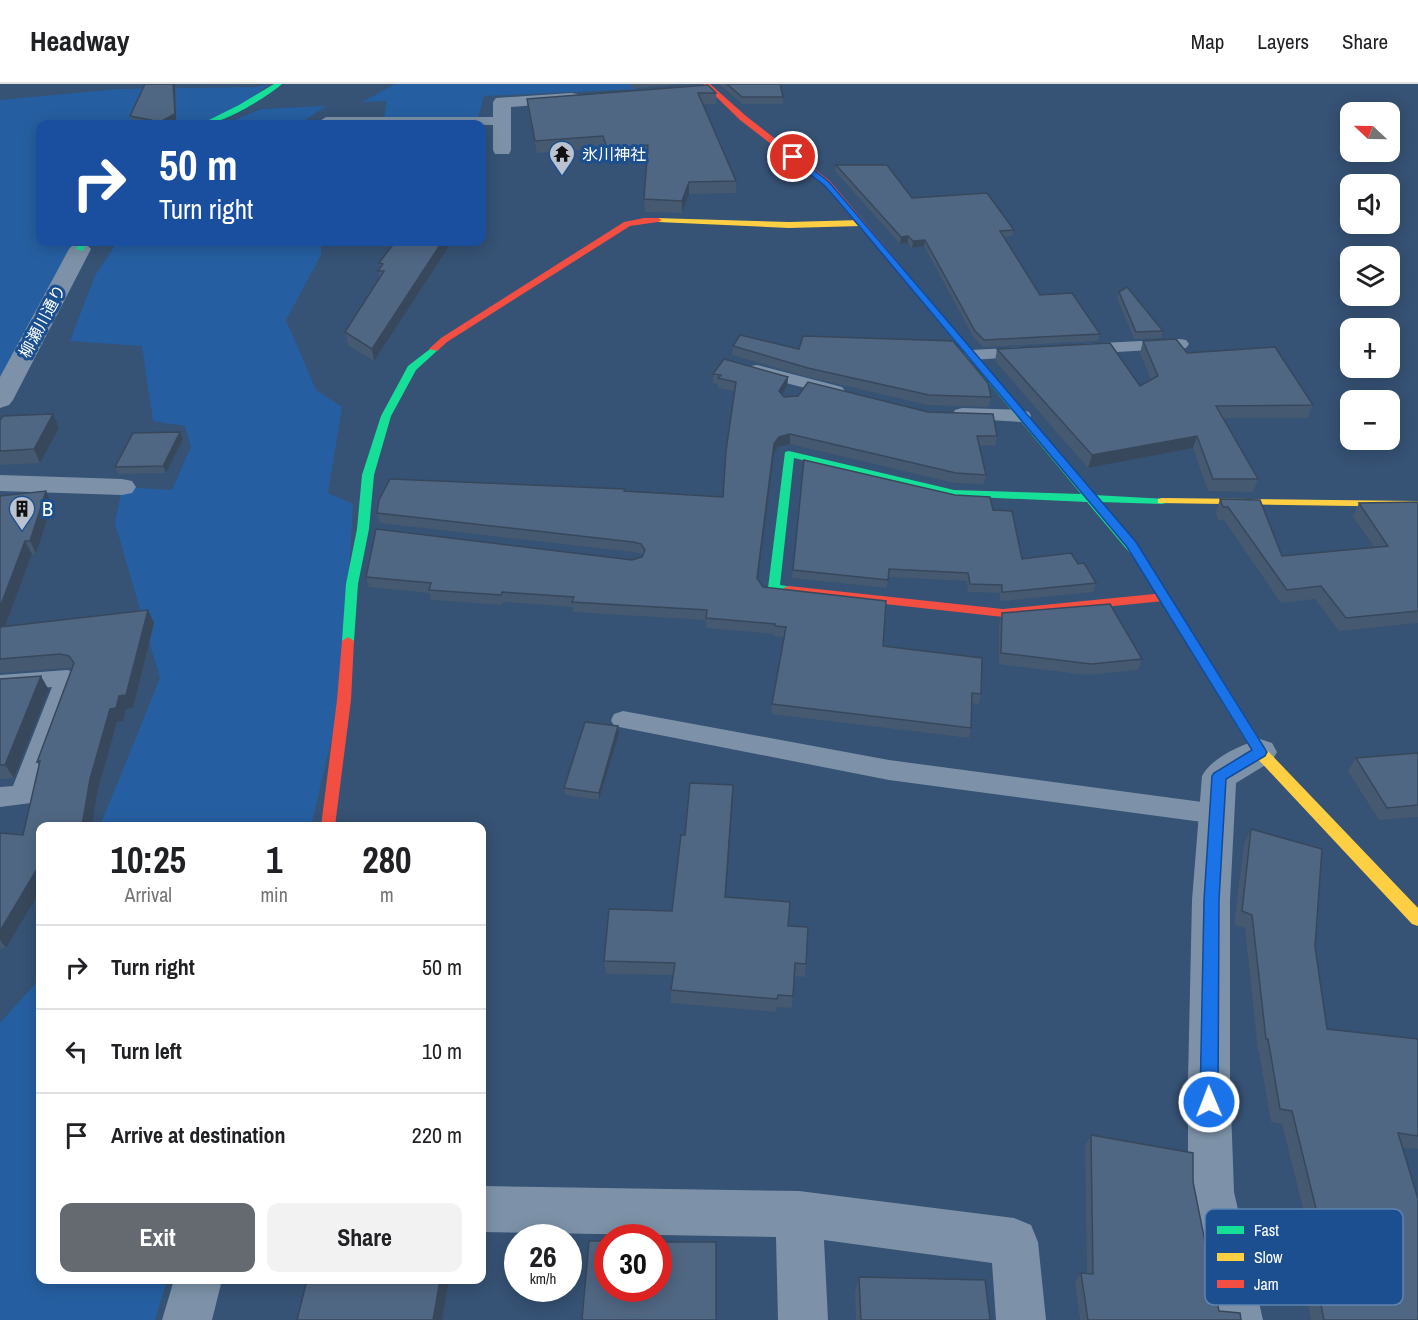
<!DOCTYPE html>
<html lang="en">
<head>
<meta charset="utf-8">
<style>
  body { margin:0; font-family:"Archivo Narrow","Noto Sans JP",sans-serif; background:#f2f2f2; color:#202124; height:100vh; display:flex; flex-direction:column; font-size:22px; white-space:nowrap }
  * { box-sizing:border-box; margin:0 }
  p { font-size:20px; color:#757577 }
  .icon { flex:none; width:33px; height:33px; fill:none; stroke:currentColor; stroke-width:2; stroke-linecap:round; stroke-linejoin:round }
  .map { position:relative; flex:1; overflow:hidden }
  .details { position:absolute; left:36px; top:738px; width:450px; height:462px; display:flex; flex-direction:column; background:#fff; border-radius:12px; box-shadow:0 3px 15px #0003 }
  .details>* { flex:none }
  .hud { position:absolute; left:36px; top:36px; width:450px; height:126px; border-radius:12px; box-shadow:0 3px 15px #0003; background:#1a4fa0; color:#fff; overflow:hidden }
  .needle { width:39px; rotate:292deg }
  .fabs { position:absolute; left:1340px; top:18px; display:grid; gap:12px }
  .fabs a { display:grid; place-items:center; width:60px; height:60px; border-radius:12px; background:#fff; box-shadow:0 3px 15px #0003; font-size:30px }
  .speed { position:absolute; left:504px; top:1140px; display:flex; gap:12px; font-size:30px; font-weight:700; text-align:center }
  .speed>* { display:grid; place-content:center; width:78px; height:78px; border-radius:50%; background:#fff; box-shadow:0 3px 15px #0003; line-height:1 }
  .speed small { font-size:15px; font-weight:400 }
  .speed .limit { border:9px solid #d22; background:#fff; color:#111 }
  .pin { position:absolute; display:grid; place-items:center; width:51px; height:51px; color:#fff; margin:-26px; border:3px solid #fff; border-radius:50%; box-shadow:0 2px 6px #0007 }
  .me { position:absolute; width:66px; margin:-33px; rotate:359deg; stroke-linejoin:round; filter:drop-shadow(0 0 4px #0008) }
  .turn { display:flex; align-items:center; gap:21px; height:126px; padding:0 24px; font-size:27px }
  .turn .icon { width:78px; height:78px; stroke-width:2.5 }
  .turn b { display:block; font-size:42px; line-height:51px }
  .eta { display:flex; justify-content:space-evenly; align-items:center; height:102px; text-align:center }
  .eta b { font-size:36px; font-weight:800; line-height:42px }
  .button { display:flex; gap:12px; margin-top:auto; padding:12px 24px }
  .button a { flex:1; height:69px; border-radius:12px; background:#656970; color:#fff; font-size:24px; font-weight:800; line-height:69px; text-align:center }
  .button a+a { background:#f2f2f2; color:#202124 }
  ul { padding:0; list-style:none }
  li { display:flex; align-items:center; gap:18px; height:84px; padding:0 24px; border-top:2px solid #e0e0e0 }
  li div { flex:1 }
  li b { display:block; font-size:22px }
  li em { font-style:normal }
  header { display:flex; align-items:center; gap:36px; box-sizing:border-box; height:84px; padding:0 30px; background:#fff; border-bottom:2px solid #e0e0e0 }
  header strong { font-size:28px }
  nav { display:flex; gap:33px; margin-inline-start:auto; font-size:21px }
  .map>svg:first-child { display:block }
  .green { fill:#265fa1 }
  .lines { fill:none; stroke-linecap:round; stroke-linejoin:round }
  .lane { fill:#7d92a8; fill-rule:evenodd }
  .street { fill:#7d92a8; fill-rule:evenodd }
  .fast { fill:#16e098; fill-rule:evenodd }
  .slow { fill:#ffcf43; fill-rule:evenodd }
  .jam { fill:#f24e42; fill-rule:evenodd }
  .wall { fill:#455971 }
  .shaded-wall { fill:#38485c }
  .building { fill:#506783; stroke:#38485c; stroke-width:1.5 }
  .route { fill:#1a73e8; stroke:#114b97; stroke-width:1.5 }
  .labels { text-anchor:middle; stroke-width:6; stroke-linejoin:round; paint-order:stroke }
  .far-poi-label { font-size:16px; fill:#fff; stroke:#1b4f8f; text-anchor:start }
  .far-street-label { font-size:16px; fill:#fff; stroke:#1b4f8f }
  .poi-label { font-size:20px; fill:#fff; stroke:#1b4f8f; text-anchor:start }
  .key { fill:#1b4f8f; stroke:#5f84b1; stroke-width:1.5 }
  .key-label { font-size:16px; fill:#fff }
</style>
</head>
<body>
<header>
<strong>Headway</strong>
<nav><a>Map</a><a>Layers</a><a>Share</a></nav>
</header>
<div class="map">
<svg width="1418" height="1236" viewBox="0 0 1418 1236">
  <rect width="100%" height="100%" fill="#365274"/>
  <g class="green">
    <path d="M 269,0 L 242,23 L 205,40 L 40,40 L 40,158 L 83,158 L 0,316 L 0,16 L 119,5 L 259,3 Z"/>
    <path d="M 395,0 L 635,0 L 636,5 L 484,12 L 478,34 L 384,35 L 387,17 L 362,18 Z"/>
    <path d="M 326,22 L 299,40 L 225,40 L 261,25 Z"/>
    <path d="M 117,158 L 321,158 L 321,171 L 286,236 L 316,306 L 342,323 L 328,409 L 353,420 L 342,611 L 311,742 L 100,742 L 160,594 L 115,439 L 122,403 L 172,406 L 191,363 L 185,342 L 153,337 L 142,262 L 70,257 L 95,192 Z"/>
    <path d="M 40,886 L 40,1196 L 167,1196 L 155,1236 L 0,1236 L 0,939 L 35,900 Z"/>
  </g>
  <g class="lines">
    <g class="lane">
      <path d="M 326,33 L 501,33 L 507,37 L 501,41 L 321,40 L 320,37 Z"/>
      <path d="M 1180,255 L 1186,256 L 1189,260 L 1186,264 L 1082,270 L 1076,269 L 1073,265 L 1076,261 L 1082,260 Z"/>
      <path d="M 1029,263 L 1035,264 L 1038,268 L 1035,272 L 971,276 L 965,275 L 962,271 L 965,267 L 971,266 Z"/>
      <path d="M 757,281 L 842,303 L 845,307 L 842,311 L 836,312 L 751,290 L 748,286 L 751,282 Z"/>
      <path d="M 962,324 L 1022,326 L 1029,328 L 1031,332 L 1029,336 L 1022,338 L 955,334 L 953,330 L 955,326 Z"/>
      <path d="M 67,586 L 75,588 L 79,594 L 35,712 L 31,719 L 0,723 L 0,703 L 13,702 L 52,603 L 0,607 L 0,591 Z"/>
      <path d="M 623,627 L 889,676 L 1217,720 L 1226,723 L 1230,730 L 1226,737 L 1217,740 L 889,696 L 614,642 L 611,636 L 614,630 Z"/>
    </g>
    <g class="street">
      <path d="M 571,9 L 577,10 L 580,14 L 577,18 L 511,23 L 511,66 L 509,70 L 495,70 L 493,66 L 493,18 L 496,14 Z"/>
      <path d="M 80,159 L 87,161 L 91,165 L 13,316 L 9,321 L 0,324 L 0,293 L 69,165 L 73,161 Z"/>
      <path d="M 0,391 L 122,395 L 132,397 L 136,403 L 132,409 L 122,411 L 0,407 Z"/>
      <path d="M 1260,655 L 1272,659 L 1277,668 L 1272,677 L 1236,699 L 1230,816 L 1230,996 L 1234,1108 L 1263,1236 L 1213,1236 L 1188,1108 L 1188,996 L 1192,816 L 1202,692 C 1211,674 1241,661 1260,655 Z"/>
      <path d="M 482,1102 L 799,1107 L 1014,1134 L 1031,1141 L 1038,1158 L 1046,1236 L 996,1236 L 992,1179 L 824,1156 L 828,1236 L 778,1236 L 776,1153 L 482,1148 Z"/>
      <path d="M 174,1196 L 222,1196 L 212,1236 L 162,1236 Z"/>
    </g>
    <g class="fast">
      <path d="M 274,0 L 282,0 C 267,13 221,42 201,40 L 239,21 Z"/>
      <path d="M 79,158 L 87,158 L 83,167 L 76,165 Z"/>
      <path d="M 908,197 L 914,197 L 1094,411 L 1166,415 L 1166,419 L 1162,420 L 1100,418 L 1142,468 L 1144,471 L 1142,474 L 1134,474 L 1087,418 L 954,412 L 794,374 L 780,501 L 793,503 L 795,506 L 789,510 L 770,507 L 768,504 L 785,368 L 789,367 L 954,406 L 1081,410 L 908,201 Z"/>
      <path d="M 434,262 L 439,265 L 416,286 L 391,332 L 374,391 L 369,445 L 358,500 L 354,557 L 353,560 L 343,560 L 342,557 L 346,500 L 357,445 L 362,391 L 381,332 L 408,282 Z"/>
    </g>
    <g class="slow">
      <path d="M 655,134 L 789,138 L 861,136 L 865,139 L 861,142 L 789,144 L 658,138 L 654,136 Z"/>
      <path d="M 1162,414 L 1418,417 L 1418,423 L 1158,419 L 1158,415 Z"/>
      <path d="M 1138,467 L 1144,471 L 1265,664 L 1418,824 L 1418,842 L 1412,840 L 1255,672 L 1132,471 Z"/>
    </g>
    <g class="jam">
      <path d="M 703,0 L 710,0 L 746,32 L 830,97 L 914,197 L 914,201 L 908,201 L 824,101 L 740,36 Z"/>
      <path d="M 644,134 L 658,134 L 662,136 L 658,138 L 630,142 L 447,258 L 437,267 L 429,265 L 441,254 L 624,138 Z"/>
      <path d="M 789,502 L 1003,525 L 1164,509 L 1170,513 L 1164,517 L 1003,533 L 785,509 L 783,506 L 785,503 Z"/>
      <path d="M 348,553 L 354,557 L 351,616 L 335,742 L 321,742 L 337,616 L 342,557 Z"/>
    </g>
  </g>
  <g class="wall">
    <path d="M 145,0 L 175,0 L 176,36 L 168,40 L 144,40 L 132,38 L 130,32 Z"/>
    <path d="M 630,0 L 683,0 L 632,4 Z"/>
    <path d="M 719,0 L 780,0 L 783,13 L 783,20 L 742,20 Z"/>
    <path d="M 708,1 L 716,9 L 716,20 L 703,20 L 736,97 L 736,109 L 689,110 L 682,129 L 645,128 L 644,115 L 647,73 L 608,76 L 604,64 L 537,69 L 528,27 L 527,15 Z"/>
    <path d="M 836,81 L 912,114 L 1014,146 L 1012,152 L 1004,153 L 1040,211 L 1100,250 L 1098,257 L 983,263 L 974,254 L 924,162 L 912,164 L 908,159 L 900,160 L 835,87 Z"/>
    <path d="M 395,158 L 452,158 L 374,277 L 348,261 L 345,248 L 379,194 L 378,187 L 380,183 L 379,179 Z"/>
    <path d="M 1119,208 L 1163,247 L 1161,254 L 1134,255 L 1117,214 Z"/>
    <path d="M 1143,257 L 1187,269 L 1313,321 L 1308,334 L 1223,334 L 1258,395 L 1253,408 L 1208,407 L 1193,364 L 1088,384 L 995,277 L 997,265 L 1140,302 L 1151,296 L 1140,269 Z"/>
    <path d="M 733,262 L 991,313 L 989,323 L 927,321 L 808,293 L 732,271 Z"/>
    <path d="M 713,290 L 788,293 L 787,302 L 782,310 L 784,313 L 997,352 L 995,362 L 979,361 L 986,391 L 984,400 L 954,399 L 790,360 L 778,363 L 774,370 L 758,495 L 763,503 L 981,610 L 979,620 L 971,619 L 971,644 L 969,654 L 771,630 L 772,620 L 784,553 L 774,552 L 774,550 L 706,544 L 706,536 L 573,528 L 573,523 L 503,518 L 502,521 L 431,516 L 429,509 L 369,503 L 366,493 L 632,476 L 642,473 L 643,472 L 642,470 L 633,468 L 380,439 L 377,429 L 625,407 L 723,413 L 734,307 L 718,304 L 718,300 L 713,299 Z"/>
    <path d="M 0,336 L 59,344 L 40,379 L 0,381 Z"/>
    <path d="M 183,355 L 166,389 L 118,390 L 115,383 Z"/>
    <path d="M 804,376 L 1022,475 L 1078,480 L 1096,499 L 1093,508 L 1003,517 L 1000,516 L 1000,509 L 968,508 L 967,497 L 888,493 L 887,504 L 792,494 Z"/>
    <path d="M 0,412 L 52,421 L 36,470 L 32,470 L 5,543 L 154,539 L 133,624 L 126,625 L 123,637 L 117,638 L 97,709 L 40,742 L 6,864 L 1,864 L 0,866 L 0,749 L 23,751 L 39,681 L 37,678 L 72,585 L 67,584 L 0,589 Z"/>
    <path d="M 1220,415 L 1282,472 L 1374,463 L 1353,432 L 1359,419 L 1418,418 L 1418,539 L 1339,547 L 1315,515 L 1281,519 L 1224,436 L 1218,436 L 1216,428 Z"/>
    <path d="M 1002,529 L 1142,575 L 1138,586 L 1087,591 L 999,580 L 999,541 Z"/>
    <path d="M 0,595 L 49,606 L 14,694 L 0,695 Z"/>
    <path d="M 618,642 L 619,650 L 599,716 L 565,711 L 564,704 Z"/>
    <path d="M 1418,669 L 1418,733 L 1379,736 L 1348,687 L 1356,674 Z"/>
    <path d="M 733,714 L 726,813 L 788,842 L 806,880 L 805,893 L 794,892 L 792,924 L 777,923 L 776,928 L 671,919 L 671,906 L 673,891 L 606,890 L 604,877 L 672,827 L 685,751 Z"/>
    <path d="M 1251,745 L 1315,863 L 1327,945 L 1418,955 L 1418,1065 L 1402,1064 L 1418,1236 L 1311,1236 L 1294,1147 L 1304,1136 L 1306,1136 L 1282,1040 L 1271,1038 L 1259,968 L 1258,968 L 1245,844 L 1234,841 L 1244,760 Z"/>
    <path d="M 1091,1051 L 1193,1098 L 1219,1227 L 1241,1236 L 1080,1236 L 1075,1198 L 1081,1189 L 1087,1189 L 1085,1062 Z"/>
    <path d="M 859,1193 L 990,1236 L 856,1236 L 855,1208 Z"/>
  </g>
  <g class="shaded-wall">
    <path d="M 173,0 L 175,0 L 176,36 L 168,40 L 161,40 L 160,38 Z"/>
    <path d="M 689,98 L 689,110 L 682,129 L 682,117 Z"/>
    <path d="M 908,152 L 908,159 L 900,160 L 901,153 Z"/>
    <path d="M 925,156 L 924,162 L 912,164 L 913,157 Z"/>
    <path d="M 442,158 L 452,158 L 374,277 L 372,265 Z"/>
    <path d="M 788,293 L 787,302 L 779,316 L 779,307 Z"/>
    <path d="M 53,330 L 59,344 L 40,379 L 34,365 Z"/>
    <path d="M 180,348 L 183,355 L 166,389 L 163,382 Z"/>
    <path d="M 790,350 L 790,360 L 778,363 L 774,370 L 757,504 L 757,494 L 774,360 L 779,353 Z"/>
    <path d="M 1197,352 L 1193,364 L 1088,384 L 1092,371 Z"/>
    <path d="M 46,407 L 52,421 L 36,470 L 30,457 Z"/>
    <path d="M 25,457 L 32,470 L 0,556 L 0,523 Z"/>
    <path d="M 148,526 L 154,539 L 133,624 L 126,625 L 123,637 L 117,638 L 97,709 L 92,742 L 82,742 L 90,695 L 110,625 Z"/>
    <path d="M 41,592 L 49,606 L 14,694 L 5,681 Z"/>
    <path d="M 618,642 L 619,650 L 599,716 L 599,709 Z"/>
    <path d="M 733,701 L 733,714 L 725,826 L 725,813 Z"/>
    <path d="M 40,780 L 40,807 L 6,864 L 0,856 L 0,847 Z"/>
    <path d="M 440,1196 L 449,1196 L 442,1236 L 433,1236 Z"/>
  </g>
  <g class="building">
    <path d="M 145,0 L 173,0 L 175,30 L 160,38 L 130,32 Z"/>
    <path d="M 727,0 L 780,0 L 783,13 L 742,13 Z"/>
    <path d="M 708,1 L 716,9 L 698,9 L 736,97 L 689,98 L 682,117 L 644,115 L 648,61 L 607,64 L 603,52 L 535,57 L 527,15 Z"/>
    <path d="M 836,81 L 887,81 L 912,114 L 987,109 L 1014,146 L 1000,147 L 1040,211 L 1072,209 L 1100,250 L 984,256 L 975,247 L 925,156 L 913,157 L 908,152 L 901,153 Z"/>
    <path d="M 395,158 L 442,158 L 372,265 L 345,248 L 384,187 L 378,187 L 383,180 L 379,179 Z"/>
    <path d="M 1127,203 L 1163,247 L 1136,248 L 1119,208 Z"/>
    <path d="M 740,251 L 799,265 L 803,252 L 953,257 L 988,299 L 991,313 L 929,311 L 808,284 L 733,262 Z"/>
    <path d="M 1176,255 L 1187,269 L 1275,263 L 1313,321 L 1216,322 L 1258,395 L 1213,395 L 1197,352 L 1092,371 L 997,265 L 1110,259 L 1140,302 L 1158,292 L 1143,257 Z"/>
    <path d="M 724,275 L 788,293 L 779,307 L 784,313 L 798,312 L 808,298 L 928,328 L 993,330 L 997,352 L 977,352 L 986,391 L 956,389 L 790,350 L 779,353 L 774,360 L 757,494 L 763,503 L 886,517 L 883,562 L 982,574 L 981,610 L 972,609 L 971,644 L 772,620 L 786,543 L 775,542 L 775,540 L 706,534 L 707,526 L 572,518 L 574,513 L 502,508 L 501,511 L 429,506 L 431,499 L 366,493 L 376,445 L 632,476 L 642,473 L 645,466 L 641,460 L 633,458 L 377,429 L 379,416 L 390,395 L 625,405 L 624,407 L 723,413 L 726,367 L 736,298 L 718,294 L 721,291 L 713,290 Z"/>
    <path d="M 53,330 L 34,365 L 0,367 L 0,336 L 3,332 Z"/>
    <path d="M 180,348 L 163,382 L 115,383 L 133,349 Z"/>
    <path d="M 804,376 L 955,411 L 990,413 L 993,426 L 1012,427 L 1022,475 L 1071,469 L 1078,480 L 1084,479 L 1096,499 L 1005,508 L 1002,508 L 1002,501 L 970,500 L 968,489 L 889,485 L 888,496 L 793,486 Z"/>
    <path d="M 46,407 L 30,457 L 25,457 L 0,523 L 0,412 Z"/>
    <path d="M 1220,415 L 1260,416 L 1282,472 L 1388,462 L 1359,419 L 1418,418 L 1418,527 L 1346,534 L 1321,502 L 1287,506 L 1228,423 L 1223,423 Z"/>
    <path d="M 1110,520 L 1142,575 L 1091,580 L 1001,569 L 1002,529 Z"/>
    <path d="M 148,526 L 126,611 L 119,612 L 116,624 L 110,625 L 90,695 L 82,742 L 40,742 L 40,780 L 0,847 L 0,749 L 23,751 L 40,677 L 37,678 L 74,579 L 69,572 L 60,570 L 0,575 L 0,543 Z"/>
    <path d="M 41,592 L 5,681 L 0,681 L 0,595 Z"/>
    <path d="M 585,638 L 618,642 L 599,709 L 564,704 Z"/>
    <path d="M 1418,669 L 1418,721 L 1387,724 L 1356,674 Z"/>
    <path d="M 690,699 L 733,701 L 725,813 L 790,818 L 788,842 L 808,843 L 806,880 L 795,879 L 793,912 L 778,911 L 777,915 L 671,906 L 675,879 L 604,877 L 609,825 L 672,827 L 681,751 L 685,751 Z"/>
    <path d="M 1251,745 L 1322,765 L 1315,863 L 1327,945 L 1418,955 L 1418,1052 L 1398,1049 L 1418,1115 L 1418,1236 L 1324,1236 L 1304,1136 L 1319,1137 L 1292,1027 L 1280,1025 L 1268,955 L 1266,955 L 1252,831 L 1242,827 Z"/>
    <path d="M 1091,1051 L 1193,1069 L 1193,1098 L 1219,1227 L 1240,1229 L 1241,1236 L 1088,1236 L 1081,1189 L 1093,1190 Z"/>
    <path d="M 589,1157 L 608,1157 L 608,1204 L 658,1204 L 658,1158 L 716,1158 L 716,1236 L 582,1236 Z"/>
    <path d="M 859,1193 L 985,1196 L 990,1236 L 861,1236 Z"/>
    <path d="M 307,1196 L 440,1196 L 433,1236 L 297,1236 Z"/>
  </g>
  <path class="route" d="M 790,72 L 796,72 L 829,98 L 1136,458 L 1267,668 L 1265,672 L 1226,695 L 1219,816 L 1218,1018 L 1216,1025 L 1209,1027 L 1203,1025 L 1200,1018 L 1204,816 L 1212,692 L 1214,689 L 1252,666 L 1127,463 L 839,118 L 824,101 L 790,75 Z"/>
  <defs>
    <symbol id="temple-pin" viewBox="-11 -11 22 30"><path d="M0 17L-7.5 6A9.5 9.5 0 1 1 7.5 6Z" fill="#b9c2ce" stroke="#1b4f8f"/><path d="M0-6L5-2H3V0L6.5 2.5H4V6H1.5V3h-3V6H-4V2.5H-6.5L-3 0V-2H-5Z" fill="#111"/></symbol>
    <symbol id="building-pin" viewBox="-11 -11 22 30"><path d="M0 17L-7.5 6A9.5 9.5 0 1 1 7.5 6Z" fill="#b9c2ce" stroke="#1b4f8f"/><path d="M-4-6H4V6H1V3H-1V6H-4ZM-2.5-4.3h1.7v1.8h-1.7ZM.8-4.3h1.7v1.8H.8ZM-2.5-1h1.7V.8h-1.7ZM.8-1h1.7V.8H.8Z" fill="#111"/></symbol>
  </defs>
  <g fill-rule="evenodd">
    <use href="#temple-pin" x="547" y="55" width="30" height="40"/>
    <use href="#building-pin" x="7" y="410" width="30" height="40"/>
  </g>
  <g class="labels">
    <g class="far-poi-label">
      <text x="582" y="76">氷川神社</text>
    </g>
    <g class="far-street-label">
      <text transform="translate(42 237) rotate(-62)" y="6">柳瀬川通り</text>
    </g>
    <g class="poi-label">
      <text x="42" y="432">B</text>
    </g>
  </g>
  <rect x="1205" y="1125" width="198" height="96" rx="9" class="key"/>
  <rect x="1217" y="1142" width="27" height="8" fill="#16e098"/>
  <rect x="1217" y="1169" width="27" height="8" fill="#ffcf43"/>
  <rect x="1217" y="1196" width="27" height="8" fill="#f24e42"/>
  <g class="key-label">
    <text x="1254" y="1152">Fast</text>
    <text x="1254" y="1179">Slow</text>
    <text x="1254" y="1206">Jam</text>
  </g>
</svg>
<div class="fabs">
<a><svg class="needle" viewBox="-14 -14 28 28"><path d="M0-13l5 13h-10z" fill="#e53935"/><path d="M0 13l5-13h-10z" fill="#757577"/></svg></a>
<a><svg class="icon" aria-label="sound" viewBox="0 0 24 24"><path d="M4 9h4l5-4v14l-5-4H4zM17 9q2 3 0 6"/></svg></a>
<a><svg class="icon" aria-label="layers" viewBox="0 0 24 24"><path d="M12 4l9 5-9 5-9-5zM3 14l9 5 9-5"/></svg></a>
<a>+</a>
<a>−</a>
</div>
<div class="speed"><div>26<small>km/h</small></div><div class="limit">30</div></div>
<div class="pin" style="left:793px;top:73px;background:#d93025"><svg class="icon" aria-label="arrive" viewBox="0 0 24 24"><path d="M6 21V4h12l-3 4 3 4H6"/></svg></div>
<svg class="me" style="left:1209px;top:1018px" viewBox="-20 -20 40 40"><circle r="17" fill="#1a73e8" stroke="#fff" stroke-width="3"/><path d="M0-11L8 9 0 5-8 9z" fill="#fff"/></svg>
<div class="hud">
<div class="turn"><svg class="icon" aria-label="right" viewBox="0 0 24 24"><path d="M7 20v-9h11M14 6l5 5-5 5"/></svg><div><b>50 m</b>Turn right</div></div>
</div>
<section class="details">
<div class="eta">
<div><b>10:25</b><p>Arrival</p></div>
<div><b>1</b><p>min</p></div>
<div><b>280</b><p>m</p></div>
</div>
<ul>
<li><svg class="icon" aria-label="right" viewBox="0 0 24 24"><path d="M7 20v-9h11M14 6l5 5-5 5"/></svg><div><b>Turn right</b></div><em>50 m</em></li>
<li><svg class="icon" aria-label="left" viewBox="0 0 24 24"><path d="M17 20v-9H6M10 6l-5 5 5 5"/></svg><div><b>Turn left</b></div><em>10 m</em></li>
<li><svg class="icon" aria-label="arrive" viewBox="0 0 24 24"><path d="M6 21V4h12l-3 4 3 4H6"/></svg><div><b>Arrive at destination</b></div><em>220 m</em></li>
</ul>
<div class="button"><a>Exit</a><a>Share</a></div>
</section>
</div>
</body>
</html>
